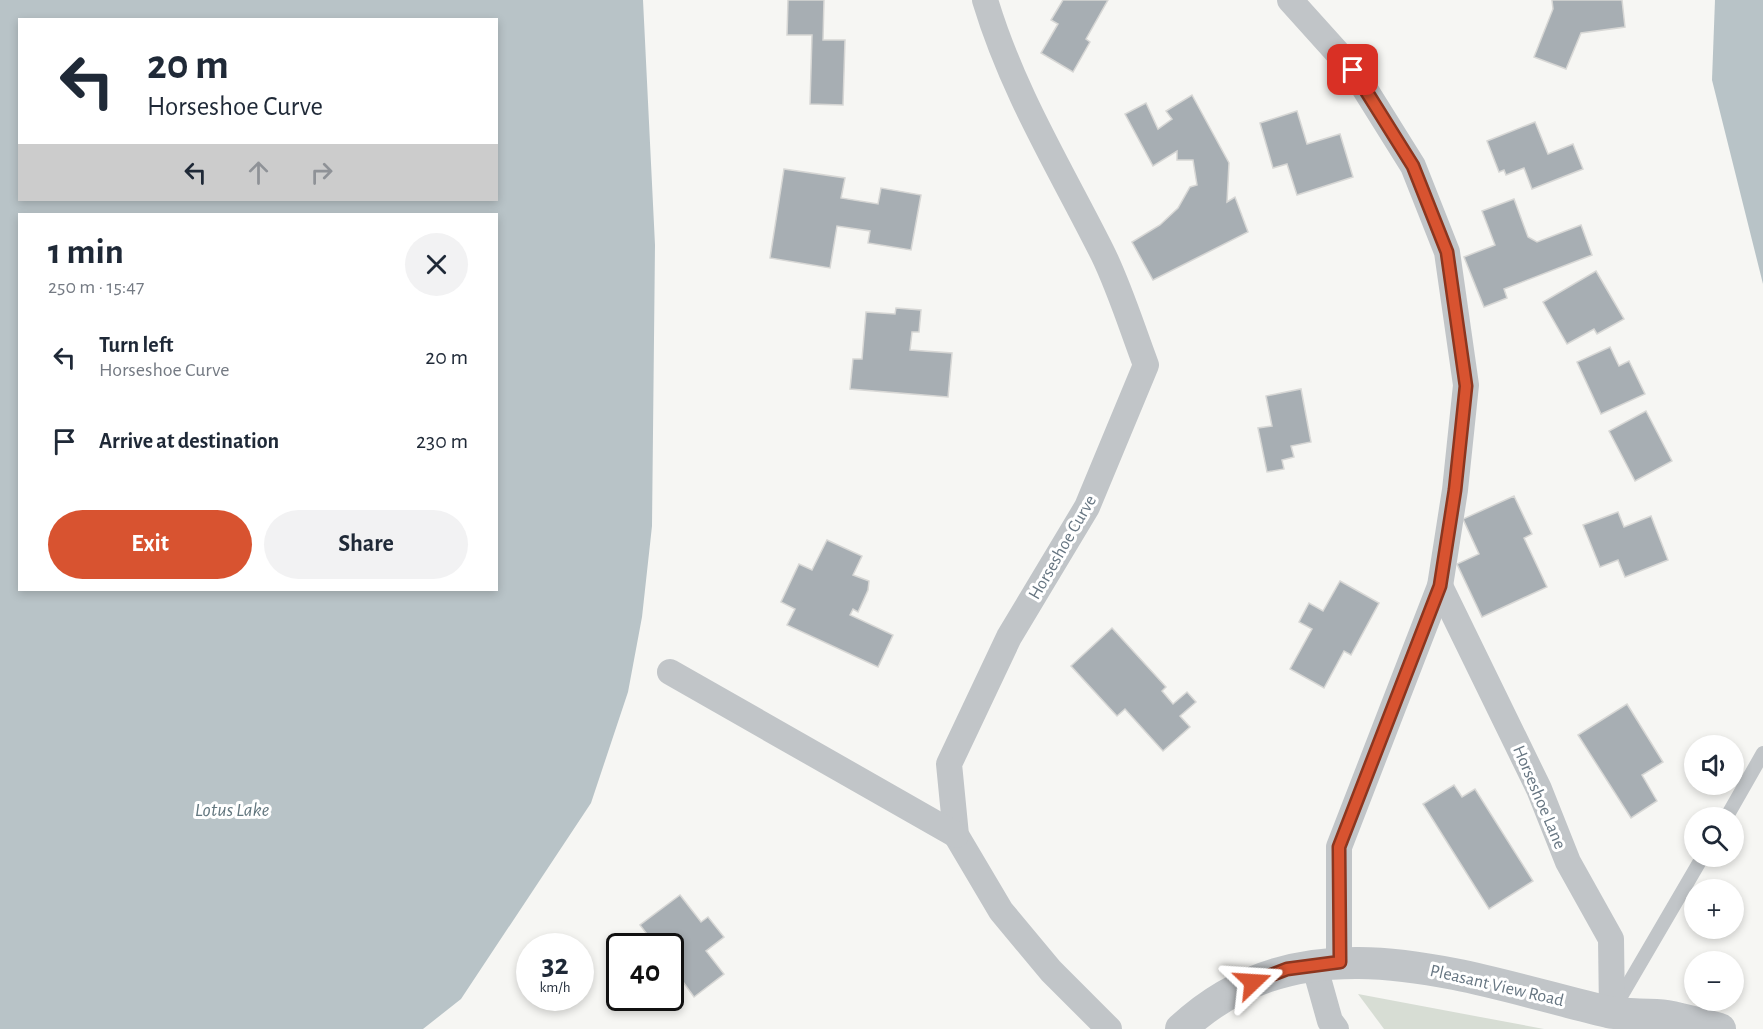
<!DOCTYPE html>
<html lang="en">
<head>
<meta charset="utf-8">
<style>
  body { margin:0; font-family:"Alegreya Sans",sans-serif; background:#f2f2f3; color:#1f2937; height:100vh; display:flex; flex-direction:column; font-size:22px; white-space:nowrap }
  * { box-sizing:border-box; margin:0 }
  p { font-size:20px; color:#747a83 }
  .icon { flex:none; width:33px; height:33px; fill:none; stroke:currentColor; stroke-width:2; stroke-linecap:round; stroke-linejoin:round }
  .map { position:relative; flex:1; overflow:hidden }
  .panel { position:absolute; left:18px; top:213px; width:480px; height:378px; display:flex; flex-direction:column; background:#fff; border-radius:0px; box-shadow:0 3px 9px #0003 }
  .panel>* { flex:none }
  .banner { position:absolute; left:18px; top:18px; width:480px; height:183px; border-radius:0px; box-shadow:0 3px 9px #0003; background:#fff; color:#1f2937; overflow:hidden }
  .fabs { position:absolute; left:1684px; top:735px; display:grid; gap:12px }
  .fabs a { display:grid; place-items:center; width:60px; height:60px; border-radius:50%; background:#fff; box-shadow:0 3px 9px #0003; font-size:30px }
  .speed { position:absolute; left:516px; top:933px; display:flex; gap:12px; font-size:30px; font-weight:700; text-align:center }
  .speed>* { display:grid; place-content:center; width:78px; height:78px; border-radius:50%; background:#fff; box-shadow:0 3px 9px #0003; line-height:1 }
  .speed small { font-size:15px; font-weight:400 }
  .speed .limit { border:3px solid #111; border-radius:9px; background:#fff; color:#111 }
  .pin { position:absolute; display:grid; place-items:center; width:51px; height:51px; color:#fff; margin:-26px; border-radius:12px; box-shadow:0 3px 9px #0006 }
  .me { position:absolute; width:66px; margin:-33px; rotate:70deg; stroke-linejoin:round; filter:drop-shadow(0 0 4px #0008) }
  .turn { display:flex; align-items:center; gap:21px; height:126px; padding:0 30px; font-size:27px }
  .turn .icon { width:78px; height:78px; stroke-width:2.5 }
  .turn b { display:block; font-size:42px; line-height:51px }
  .lanes { display:flex; align-items:center; height:57px; padding:0 30px; background:#0003; justify-content:center; gap:30px; direction:ltr }
  .lanes .off { opacity:.35 }
  .round { display:grid; place-items:center; flex:none; width:63px; height:63px; border-radius:32px; background:#f2f2f3 }
  .summary { display:flex; align-items:center; justify-content:space-between; height:102px; padding:0 30px }
  h1 { font-size:36px; font-weight:600; line-height:45px }
  .button { display:flex; gap:12px; margin-top:auto; padding:12px 30px }
  .button a { flex:1; height:69px; border-radius:36px; background:#d85330; color:#fff; font-size:24px; font-weight:600; line-height:69px; text-align:center }
  .button a+a { background:#f2f2f3; color:#1f2937 }
  ul { padding:0; list-style:none }
  li { display:flex; align-items:center; gap:18px; height:84px; padding:0 30px }
  li div { flex:1 }
  li b { display:block; font-size:22px }
  li em { font-style:normal }
  .map>svg:first-child { display:block }
  .green { fill:#d7ddd4 }
  .water { fill:#b8c3c7; fill-rule:evenodd }
  .building { fill:#a7aeb3; stroke:#d7d7d5; stroke-width:1.5 }
  .lines { fill:none; stroke-linecap:round; stroke-linejoin:round }
  .service { stroke:#c1c5c8; stroke-width:14 }
  .minor { stroke:#c1c5c8; stroke-width:26 }
  .tertiary { stroke:#c1c5c8; stroke-width:32 }
  .route-casing { stroke:#8c361f; stroke-width:15 }
  .route { stroke:#d85330; stroke-width:10 }
  .labels { text-anchor:middle; stroke-width:6; stroke-linejoin:round; paint-order:stroke }
  .street-label { font-size:18px; fill:#677682; stroke:#fff }
  .water-label { font-size:20px; font-style:italic; fill:#63777f; stroke:#fff }
</style>
</head>
<body>
<div class="map">
<svg width="1763" height="1029" viewBox="0 0 1763 1029">
  <rect width="100%" height="100%" fill="#f6f6f3"/>
  <path class="green" d="M 1358,994 L 1544,1029 L 1384,1029 Z"/>
  <g class="water">
    <path d="M 0,0 L 643,0 L 655,245 L 652,526 L 642,617 L 628,692 L 591,803 L 461,999 L 423,1029 L 0,1029 ZM 20,20 L 496,20 L 496,200 L 20,200 ZM 20,214 L 496,214 L 496,590 L 20,590 Z"/>
    <path d="M 1715,0 L 1763,0 L 1763,284 L 1712,80 Z"/>
  </g>
  <g class="building">
    <path d="M 788,0 L 824,0 L 823,40 L 845,40 L 843,105 L 810,104 L 812,35 L 787,35 Z"/>
    <path d="M 1063,0 L 1108,0 L 1086,39 L 1090,42 L 1073,72 L 1041,53 L 1058,24 L 1051,20 Z"/>
    <path d="M 1552,0 L 1622,0 L 1625,27 L 1581,33 L 1566,69 L 1534,57 L 1553,9 Z"/>
    <path d="M 1192,95 L 1229,163 L 1227,202 L 1235,197 L 1248,232 L 1153,280 L 1132,242 L 1160,225 L 1178,208 L 1190,187 L 1197,185 L 1193,160 L 1177,160 L 1177,151 L 1153,166 L 1125,114 L 1146,103 L 1158,129 L 1172,119 L 1166,111 Z"/>
    <path d="M 1297,111 L 1307,144 L 1340,134 L 1353,177 L 1297,195 L 1287,164 L 1273,168 L 1260,123 Z"/>
    <path d="M 1535,122 L 1548,154 L 1573,144 L 1583,169 L 1532,189 L 1524,168 L 1506,175 L 1504,170 L 1499,172 L 1487,141 Z"/>
    <path d="M 784,169 L 845,178 L 841,198 L 878,204 L 881,188 L 921,195 L 911,250 L 868,243 L 870,231 L 837,226 L 830,268 L 770,258 Z"/>
    <path d="M 1514,199 L 1528,237 L 1537,242 L 1581,225 L 1592,255 L 1504,289 L 1507,298 L 1484,307 L 1464,257 L 1495,245 L 1482,211 Z"/>
    <path d="M 1596,271 L 1624,319 L 1597,334 L 1594,329 L 1567,344 L 1543,302 Z"/>
    <path d="M 896,308 L 921,310 L 919,332 L 912,332 L 910,350 L 952,353 L 948,397 L 850,389 L 853,359 L 862,359 L 866,312 L 895,314 Z"/>
    <path d="M 1610,347 L 1619,366 L 1629,361 L 1645,394 L 1601,414 L 1577,362 Z"/>
    <path d="M 1301,389 L 1311,442 L 1291,446 L 1294,457 L 1282,460 L 1284,469 L 1267,472 L 1258,428 L 1272,426 L 1266,396 Z"/>
    <path d="M 1646,411 L 1672,461 L 1635,481 L 1609,431 Z"/>
    <path d="M 1514,496 L 1532,534 L 1524,538 L 1547,587 L 1482,617 L 1457,564 L 1479,554 L 1463,519 Z"/>
    <path d="M 1618,512 L 1624,527 L 1651,516 L 1668,560 L 1625,577 L 1618,560 L 1600,567 L 1583,525 Z"/>
    <path d="M 827,540 L 862,556 L 853,575 L 869,581 L 868,590 L 858,612 L 853,609 L 850,615 L 893,635 L 878,667 L 787,625 L 795,609 L 781,602 L 799,564 L 812,570 Z"/>
    <path d="M 1340,581 L 1379,603 L 1351,655 L 1344,651 L 1324,688 L 1290,669 L 1312,629 L 1299,622 L 1309,603 L 1323,611 Z"/>
    <path d="M 1112,628 L 1166,687 L 1162,691 L 1173,704 L 1187,692 L 1196,702 L 1180,716 L 1190,727 L 1163,751 L 1125,709 L 1117,716 L 1071,666 Z"/>
    <path d="M 1627,704 L 1663,762 L 1642,775 L 1657,801 L 1631,818 L 1578,735 Z"/>
    <path d="M 1454,785 L 1462,797 L 1475,789 L 1533,881 L 1489,909 L 1423,804 Z"/>
    <path d="M 680,895 L 701,922 L 708,917 L 724,937 L 706,951 L 724,974 L 694,997 L 681,979 L 670,988 L 670,946 L 656,946 L 640,925 Z"/>
  </g>
  <g class="lines">
    <g class="service">
      <path d="M 1726,818 L 1763,753"/>
      <path d="M 1616,1005 L 1703,856"/>
    </g>
    <g class="minor">
      <path d="M 985,0 C 1013,93 1060,168 1103,254 C 1120,289 1132,328 1146,365 L 1087,507 L 1009,637 L 949,764 L 956,835 L 1001,911 L 1051,971 L 1109,1029"/>
      <path d="M 1290,0 L 1353,70 L 1413,166 L 1447,252 L 1466,385 L 1455,490 L 1440,586 L 1339,847 L 1339,962"/>
      <path d="M 1440,586 L 1539,789 L 1568,862 L 1611,939 L 1612,1012"/>
      <path d="M 670,672 L 956,835"/>
      <path d="M 1314,964 L 1330,1021 L 1336,1029"/>
    </g>
    <path class="tertiary" d="M 1181,1029 C 1304,913 1466,978 1608,1012 C 1627,1016 1648,1013 1667,1016 C 1685,1019 1703,1025 1720,1029"/>
  </g>
  <g class="lines">
    <defs>
      <path id="route" d="M 1253,982 L 1287,969 L 1340,962 L 1339,847 L 1440,586 L 1455,490 L 1466,386 L 1447,252 L 1413,166 L 1353,70"/>
    </defs>
    <use href="#route" class="route-casing"/>
    <use href="#route" class="route"/>
  </g>
  <g class="labels">
    <g class="street-label">
      <text transform="translate(1062 547) rotate(-60)" y="6">Horseshoe Curve</text>
      <text transform="translate(1540 797) rotate(67)" y="6">Horseshoe Lane</text>
      <text transform="translate(1497 985) rotate(13)" y="6">Pleasant View Road</text>
    </g>
    <g class="water-label">
      <text x="232" y="816">Lotus Lake</text>
    </g>
  </g>
</svg>
<div class="fabs">
<a><svg class="icon" aria-label="sound" viewBox="0 0 24 24"><path d="M4 9h4l5-4v14l-5-4H4zM17 9q2 3 0 6"/></svg></a>
<a><svg class="icon" aria-label="search" viewBox="0 0 24 24"><circle cx="10" cy="10" r="6"/><path d="M15 15l6 6"/></svg></a>
<a>+</a>
<a>−</a>
</div>
<div class="speed"><div>32<small>km/h</small></div><div class="limit">40</div></div>
<div class="pin" style="left:1353px;top:70px;background:#d93025"><svg class="icon" aria-label="arrive" viewBox="0 0 24 24"><path d="M6 21V4h12l-3 4 3 4H6"/></svg></div>
<svg class="me" style="left:1253px;top:982px" viewBox="-20 -20 40 40"><path d="M0-17L14 15 0 8-14 15z" fill="#d85330" stroke="#fff" stroke-width="4"/></svg>
<div class="banner">
<div class="turn"><svg class="icon" aria-label="left" viewBox="0 0 24 24"><path d="M17 20v-9H6M10 6l-5 5 5 5"/></svg><div><b>20 m</b>Horseshoe Curve</div></div>
<div class="lanes"><svg class="icon" aria-label="left" viewBox="0 0 24 24"><path d="M17 20v-9H6M10 6l-5 5 5 5"/></svg><svg class="icon off" aria-label="ahead" viewBox="0 0 24 24"><path d="M12 20V5M6 11l6-6 6 6"/></svg><svg class="icon off" aria-label="right" viewBox="0 0 24 24"><path d="M7 20v-9h11M14 6l5 5-5 5"/></svg></div>
</div>
<section class="panel">
<div class="summary"><div><h1>1 min</h1><p>250 m · 15:47</p></div><a class="round"><svg class="icon" aria-label="close" viewBox="0 0 24 24"><path d="M6 6l12 12M18 6L6 18"/></svg></a></div>
<ul>
<li><svg class="icon" aria-label="left" viewBox="0 0 24 24"><path d="M17 20v-9H6M10 6l-5 5 5 5"/></svg><div><b>Turn left</b><p>Horseshoe Curve</p></div><em>20 m</em></li>
<li><svg class="icon" aria-label="arrive" viewBox="0 0 24 24"><path d="M6 21V4h12l-3 4 3 4H6"/></svg><div><b>Arrive at destination</b></div><em>230 m</em></li>
</ul>
<div class="button"><a>Exit</a><a>Share</a></div>
</section>
</div>
</body>
</html>
